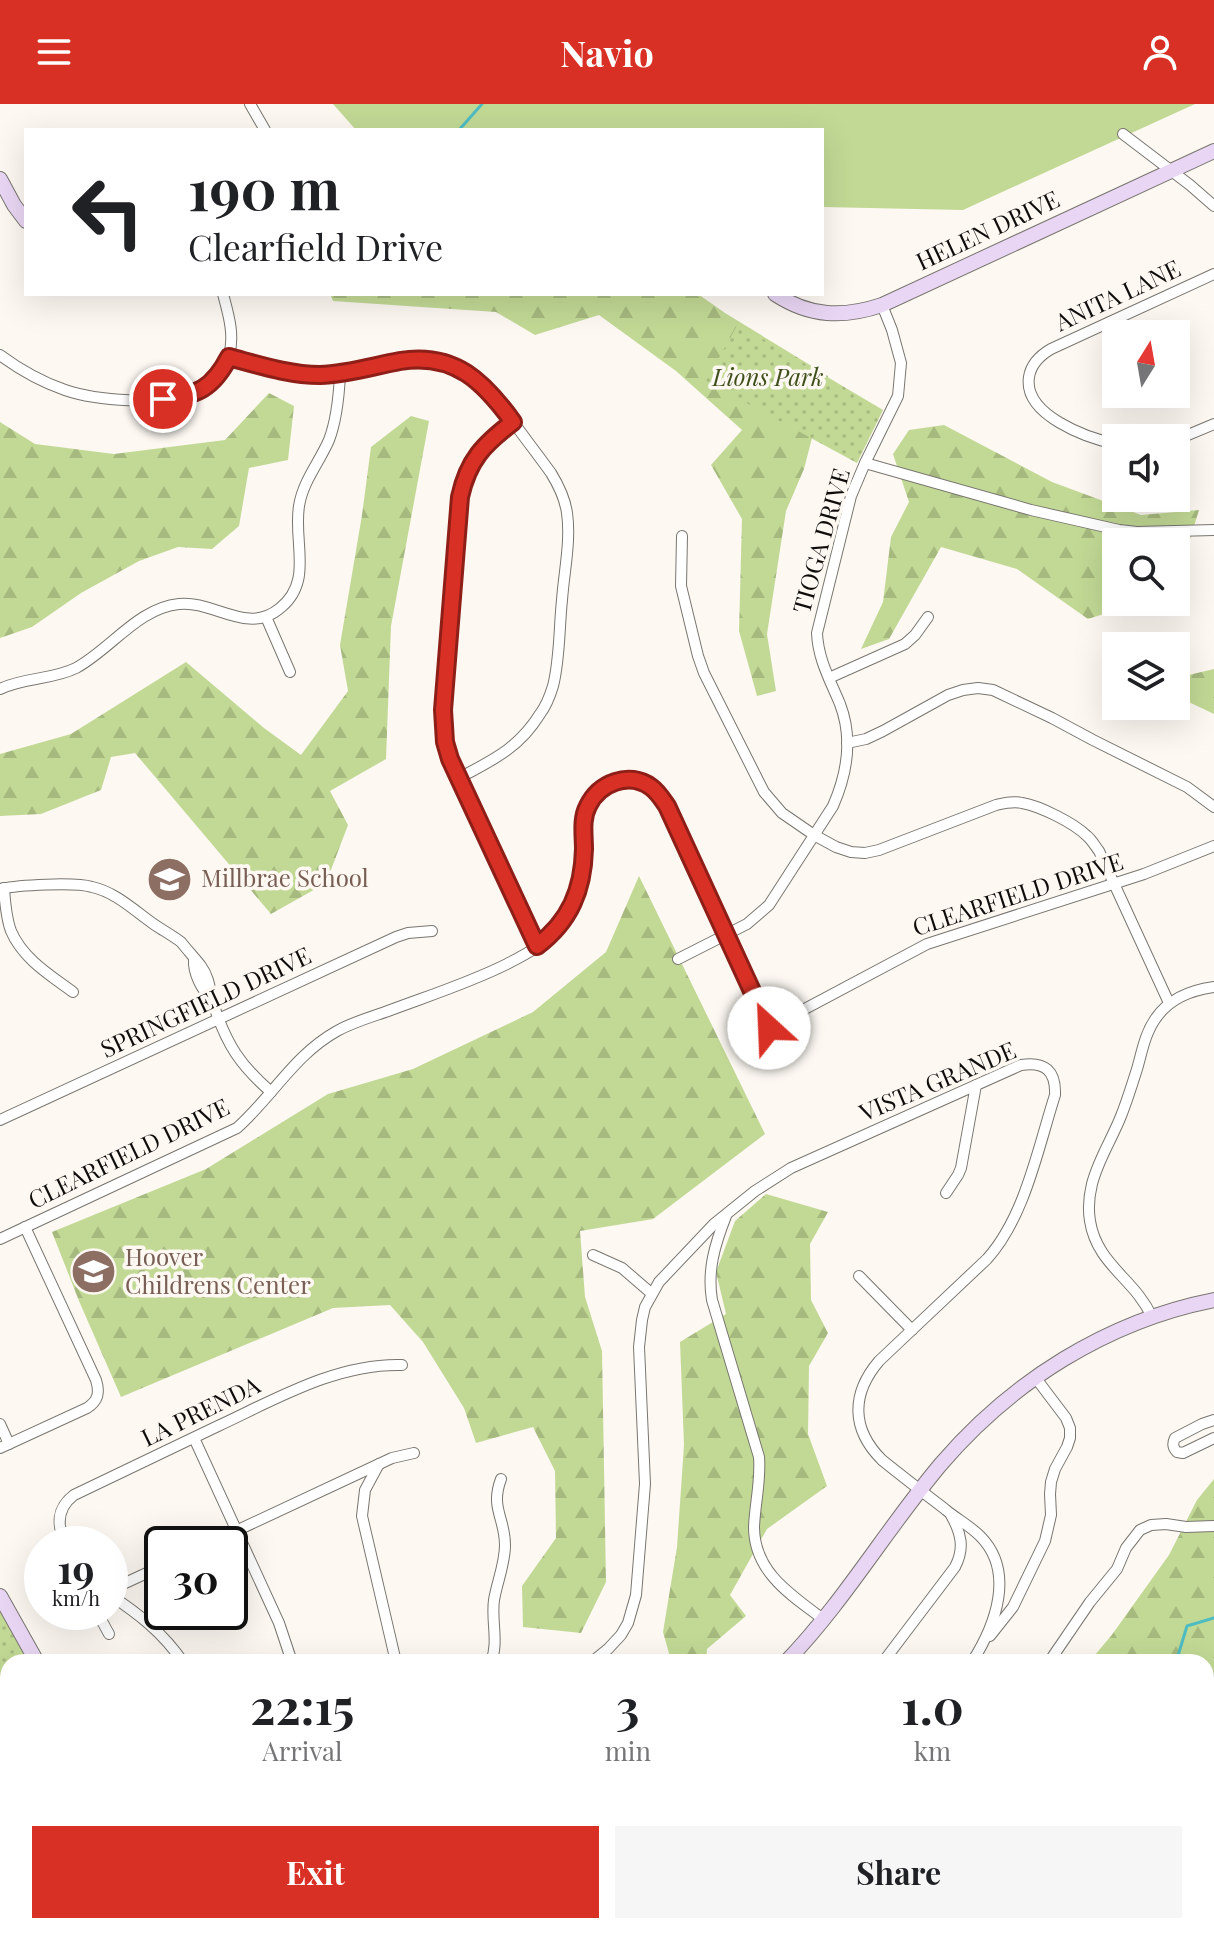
<!DOCTYPE html>
<html lang="en">
<head>
<meta charset="utf-8">
<style>
  body { margin:0; font-family:"Playfair Display",serif; background:#f6f6f6; color:#202124; height:100vh; display:flex; flex-direction:column; font-size:30px; white-space:nowrap }
  * { box-sizing:border-box; margin:0 }
  p { font-size:26px; color:#757577 }
  .icon { flex:none; width:44px; height:44px; fill:none; stroke:currentColor; stroke-width:2; stroke-linecap:round; stroke-linejoin:round }
  .map { position:relative; flex:1; overflow:hidden }
  .sheet { position:absolute; left:0px; top:1550px; width:1214px; height:280px; display:flex; flex-direction:column; background:#fff; border-radius:24px 24px 0 0; box-shadow:0 8px 32px #0002 }
  .sheet>* { flex:none }
  .guide { position:absolute; left:24px; top:24px; width:800px; height:168px; border-radius:0px; box-shadow:0 8px 32px #0002; background:#fff; color:#202124; overflow:hidden }
  .needle { width:52px; rotate:11deg }
  .tools { position:absolute; left:1102px; top:216px; display:grid; gap:16px }
  .tools a { display:grid; place-items:center; width:88px; height:88px; border-radius:0px; background:#fff; box-shadow:0 8px 32px #0002; font-size:40px }
  .speed { position:absolute; left:24px; top:1422px; display:flex; gap:16px; font-size:40px; font-weight:700; text-align:center }
  .speed>* { display:grid; place-content:center; width:104px; height:104px; border-radius:50%; background:#fff; box-shadow:0 8px 32px #0002; line-height:1 }
  .speed small { font-size:20px; font-weight:400 }
  .speed .limit { border:4px solid #111; border-radius:12px; background:#fff; color:#111 }
  .pin { position:absolute; display:grid; place-items:center; width:68px; height:68px; color:#fff; margin:-34px; border:4px solid #fff; border-radius:50%; box-shadow:0 2px 8px #0007 }
  .me { position:absolute; width:88px; margin:-44px; rotate:335deg; stroke-linejoin:round; filter:drop-shadow(0 0 6px #0008) }
  .turn { display:flex; align-items:center; gap:28px; height:168px; padding:0 32px; font-size:36px }
  .turn .icon { width:104px; height:104px; stroke-width:2.5 }
  .turn b { display:block; font-size:56px; line-height:68px }
  .eta { display:flex; justify-content:space-evenly; align-items:center; height:136px; text-align:center }
  .eta b { font-size:48px; font-weight:700; line-height:56px }
  .action { display:flex; gap:16px; margin-top:auto; padding:16px 32px }
  .action a { flex:1; height:92px; border-radius:0px; background:#d93025; color:#fff; font-size:32px; font-weight:700; line-height:92px; text-align:center }
  .action a+a { background:#f6f6f6; color:#202124 }
  header { display:flex; justify-content:space-between; align-items:center; height:104px; padding:0 32px; background:#d93025; color:#fff; font-size:36px; font-weight:700 }
  .map>svg:first-child { display:block }
  .grass { fill:#c2d995 }
  .forest { fill:url(#forest-firs) }
  .park { fill:url(#park-dots) }
  .lines { fill:none; stroke-linecap:round; stroke-linejoin:round }
  .stream { stroke:#4fbcc1; stroke-width:3 }
  .street-casing { stroke:#797670; stroke-width:12 }
  .secondary-casing { stroke:#797670; stroke-width:16 }
  .highway-casing { stroke:#d4d3d3; stroke-width:20 }
  .street { stroke:#fff; stroke-width:10 }
  .secondary { stroke:#e9d6f4; stroke-width:14 }
  .highway { stroke:#b578dc; stroke-width:18 }
  .route-casing { stroke:#8d1f18; stroke-width:20 }
  .route { stroke:#d93025; stroke-width:14 }
  .labels { text-anchor:middle; stroke-width:7; stroke-linejoin:round; paint-order:stroke }
  .street-label { font-size:24px; fill:#0e0d0b; stroke:#fdf8f2 }
  .park-label { font-size:24px; font-style:italic; fill:#40501c; stroke:#fdf8f2 }
  .education-label { font-size:24px; fill:#785e54; stroke:#fdf8f2; text-anchor:start }
</style>
</head>
<body>
<header><svg class="icon" aria-label="menu" viewBox="0 0 24 24"><path d="M4 6h16M4 12h16M4 18h16"/></svg>Navio<svg class="icon" aria-label="person" viewBox="0 0 24 24"><circle cx="12" cy="8" r="4"/><path d="M4 21q1-7 8-7t8 7"/></svg></header>
<div class="map">
<svg width="1214" height="1830" viewBox="0 0 1214 1830">
  <defs>
    <pattern id="forest-firs" width="22" height="20" patternUnits="userSpaceOnUse" patternTransform="scale(2)"><rect width="22" height="20" fill="#c2d995"/><path d="M5 1l3.5 6h-7zM16 11l3.5 6h-7z" fill="#a6b97f"/></pattern>
    <pattern id="park-dots" width="8" height="8" patternUnits="userSpaceOnUse" patternTransform="scale(2)"><rect width="8" height="8" fill="#c2d995"/><path d="M2 2h.1M6 6h.1" fill="none" stroke="#a6b97f" stroke-width="1.8" stroke-linecap="round"/></pattern>
  </defs>
  <rect width="100%" height="100%" fill="#fdf8f2"/>
  <path class="grass" d="M 333,0 L 1195,0 L 963,106 L 822,103 L 822,26 L 356,26 Z"/>
  <g class="forest">
    <path d="M 330,190 L 698,190 L 725,209 L 828,272 L 804,365 L 786,407 L 767,530 L 776,587 L 757,592 L 739,527 L 742,415 L 711,361 L 742,326 L 676,267 L 599,211 L 535,231 L 496,208 L 333,197 Z"/>
    <path d="M 269,289 L 294,302 L 288,356 L 249,364 L 239,422 L 212,445 L 178,443 L 139,457 L 81,489 L 32,523 L 0,534 L 0,318 L 35,340 L 114,350 L 225,336 Z"/>
    <path d="M 411,312 L 429,317 L 391,522 L 386,655 L 330,687 L 348,721 L 326,779 L 271,810 L 135,649 L 111,653 L 101,686 L 41,710 L 0,712 L 0,650 L 71,630 L 186,558 L 264,624 L 301,651 L 348,587 L 340,541 L 362,411 L 371,343 Z"/>
    <path d="M 944,321 L 1052,378 L 1141,411 L 1199,406 L 1178,474 L 1176,476 L 1176,438 L 1116,438 L 1116,498 L 1141,498 L 1088,515 L 1017,465 L 941,443 L 889,535 L 861,545 L 883,498 L 891,433 L 909,398 L 893,350 L 909,326 Z"/>
    <path d="M 1214,565 L 1214,610 L 1176,592 L 1176,574 Z"/>
    <path d="M 639,772 L 765,1030 L 653,1115 L 580,1127 L 585,1193 L 602,1247 L 606,1478 L 581,1529 L 523,1523 L 522,1482 L 556,1434 L 555,1367 L 533,1323 L 476,1339 L 464,1304 L 423,1238 L 390,1201 L 333,1204 L 121,1293 L 79,1197 L 52,1128 L 206,1065 L 328,990 L 413,965 L 533,908 L 606,848 Z"/>
    <path d="M 766,1090 L 828,1108 L 810,1140 L 811,1196 L 828,1229 L 809,1262 L 808,1330 L 827,1382 L 767,1425 L 730,1491 L 746,1512 L 707,1545 L 706,1558 L 664,1558 L 670,1553 L 663,1528 L 677,1443 L 684,1341 L 680,1238 L 726,1210 L 716,1168 L 735,1117 Z"/>
    <path d="M 1214,1375 L 1214,1596 L 1206,1598 L 1206,1558 L 1089,1558 L 1111,1532 L 1169,1451 L 1197,1396 Z"/>
    <path d="M 347,1822 L 525,1830 L 353,1830 Z"/>
    <path d="M 741,1822 L 1055,1822 L 1048,1830 L 726,1830 Z"/>
  </g>
  <g class="park">
    <path d="M 738,220 L 883,306 L 857,359 L 706,277 Z"/>
    <path d="M 0,1492 L 37,1558 L 8,1558 L 8,1822 L 78,1822 L 82,1830 L 0,1830 Z"/>
  </g>
  <g class="lines">
    <g class="stream">
      <path d="M 459,26 L 482,0"/>
      <path d="M 1176,1558 L 1187,1522 L 1214,1514"/>
    </g>
    <defs>
      <g id="street">
        <path d="M 250,0 L 265,26"/>
        <path d="M 1123,30 L 1190,81 L 1214,102"/>
        <path d="M 0,251 C 19,265 42,278 65,286 C 97,297 161,301 193,290 C 210,284 225,268 229,251 C 235,231 228,209 223,190"/>
        <path d="M 229,253 C 259,261 288,271 319,271 C 377,271 425,235 479,277 C 492,288 501,301 511,315 C 524,333 538,351 551,369 C 559,382 565,394 567,409 C 571,437 564,468 562,496 C 559,524 560,555 553,582 C 550,592 546,602 540,610 C 519,644 493,656 459,674"/>
        <path d="M 513,318 C 484,340 468,356 460,393 L 442,623 L 445,638 L 450,655 L 537,842"/>
        <path d="M 1176,336 L 1214,320"/>
        <path d="M 1116,340 C 1087,334 1023,311 1029,273 C 1031,260 1039,252 1051,245 L 1214,170"/>
        <path d="M 865,359 L 1031,406 L 1119,426 L 1137,428 L 1214,426"/>
        <path d="M 682,432 L 681,482 L 698,552 L 704,569 L 764,688 L 782,709 L 814,731 L 836,743 L 851,748 L 865,749 L 879,746 L 996,701 C 1005,699 1013,697 1022,699 C 1040,702 1074,719 1087,732 C 1092,736 1095,742 1099,747 L 1169,899"/>
        <path d="M 266,513 L 290,568"/>
        <path d="M 829,574 L 905,540 L 915,531 L 928,513"/>
        <path d="M 0,585 C 25,573 52,576 76,564 C 111,545 138,504 179,500 C 213,496 247,531 279,505 C 314,478 293,439 299,402 C 303,377 319,359 329,336 C 337,315 339,292 340,270"/>
        <path d="M 847,639 L 866,635 L 883,627 L 948,591 L 963,586 L 978,584 L 993,586 L 1052,614 L 1093,636 L 1187,683 L 1214,703"/>
        <path d="M 4,784 C 5,798 6,814 11,827 C 23,855 50,871 73,888"/>
        <path d="M 0,785 C 18,781 75,778 92,783 C 116,788 136,808 155,821 C 164,827 173,832 181,838 C 184,842 198,858 201,862 C 210,874 210,889 214,902 C 227,941 240,961 271,988"/>
        <path d="M 678,855 L 747,820 L 769,801 L 833,702 C 847,670 853,634 840,600 C 830,576 818,555 817,529 L 851,392 L 865,359 L 898,292 L 901,259 L 892,226 L 882,201"/>
        <path d="M 194,856 C 193,869 202,887 212,895"/>
        <path d="M 0,1016 L 396,833 L 408,829 L 432,827"/>
        <path d="M 946,1089 L 958,1071 L 961,1064 L 976,981"/>
        <path d="M 726,1112 C 715,1140 707,1166 712,1196 L 759,1353 C 761,1377 755,1399 754,1423 C 754,1468 791,1491 823,1515"/>
        <path d="M 0,1135 L 237,1024 C 273,992 294,951 337,927 C 353,918 371,913 388,907 C 428,892 469,879 507,860 C 524,851 544,841 557,826 C 575,804 583,775 584,747 C 584,733 581,718 586,705 C 596,679 629,667 651,684 C 658,689 662,696 667,702 L 769,924 L 927,840 L 1144,770 L 1214,742"/>
        <path d="M 593,1151 L 622,1164 L 651,1189"/>
        <path d="M 859,1172 L 912,1226"/>
        <path d="M 1152,1213 C 1135,1175 1097,1161 1090,1117 C 1088,1105 1089,1092 1092,1080 C 1098,1056 1112,1035 1121,1012 C 1127,997 1132,981 1137,965 C 1142,948 1145,929 1156,914 C 1169,895 1192,886 1214,883"/>
        <path d="M 1214,1316 L 1202,1320 L 1175,1334 C 1172,1340 1173,1344 1177,1348 L 1183,1349 L 1214,1334"/>
        <path d="M 0,1320 L 9,1340"/>
        <path d="M 194,1334 L 279,1519 L 292,1558"/>
        <path d="M 0,1344 L 87,1304 C 98,1297 100,1289 96,1276 L 25,1123"/>
        <path d="M 379,1360 L 365,1386 L 362,1412 L 396,1558"/>
        <path d="M 66,1440 C 56,1421 57,1404 74,1391 C 122,1368 170,1345 218,1322 C 276,1295 337,1259 402,1261"/>
        <path d="M 208,1440 L 392,1354 L 414,1349"/>
        <path d="M 110,1486 L 162,1462"/>
        <path d="M 110,1491 C 139,1510 163,1529 183,1558"/>
        <path d="M 97,1508 L 109,1530"/>
        <path d="M 990,1532 L 1013,1503 L 1045,1437 L 1051,1411 L 1050,1390 L 1051,1378 L 1055,1365 L 1067,1343 L 1070,1334 L 1070,1324 L 1066,1314 L 1035,1273"/>
        <path d="M 491,1558 C 499,1538 491,1517 494,1496 C 497,1478 505,1460 505,1441 C 505,1414 490,1404 501,1375"/>
        <path d="M 592,1558 L 608,1545 L 621,1531 L 628,1519 L 636,1491 L 645,1380 L 639,1243 L 642,1216 L 645,1203 L 659,1178 L 714,1120 L 755,1087 L 791,1064 L 1021,961 C 1045,957 1056,967 1055,991 C 1038,1044 1025,1113 987,1155 L 879,1257 C 851,1290 851,1325 882,1356 C 903,1373 924,1389 946,1406 C 957,1415 970,1422 980,1432 C 1016,1468 995,1522 972,1558"/>
        <path d="M 883,1558 L 955,1463 C 965,1444 961,1429 951,1411"/>
        <path d="M 1049,1558 L 1090,1498 L 1117,1465 L 1126,1444 L 1140,1426 L 1151,1421 L 1166,1420 L 1186,1423 L 1214,1422"/>
        <path d="M 1206,1722 L 1214,1720"/>
        <path d="M 0,1818 L 8,1815"/>
        <path d="M 277,1822 L 281,1830"/>
      </g>
      <g id="secondary">
        <path d="M 0,75 L 14,101 L 26,117"/>
        <path d="M 775,190 C 810,213 843,214 882,201 L 1214,47"/>
        <path d="M 0,1492 L 37,1558"/>
        <path d="M 786,1558 C 844,1498 887,1424 941,1360 C 1011,1278 1107,1217 1214,1196"/>
        <path d="M 1206,1662 L 1214,1653"/>
        <path d="M 184,1822 L 189,1830"/>
        <path d="M 1073,1830 L 1083,1822"/>
      </g>
      <g id="highway">
        <path d="M 0,1588 L 8,1604"/>
        <path d="M 0,1669 L 8,1685"/>
        <path d="M 23,1822 L 27,1830"/>
        <path d="M 78,1822 L 82,1830"/>
        <path d="M 119,1822 L 124,1830"/>
      </g>
    </defs>
    <use href="#street" class="street-casing"/>
    <use href="#secondary" class="secondary-casing"/>
    <use href="#highway" class="highway-casing"/>
    <use href="#street" class="street"/>
    <use href="#secondary" class="secondary"/>
    <use href="#highway" class="highway"/>
  </g>
  <g class="lines">
    <defs>
      <path id="route" d="M 163,295 C 197,292 213,284 229,253 C 259,261 289,271 320,271 C 348,270 373,262 400,257 C 455,248 484,278 513,318 C 484,340 468,356 460,393 L 443,606 L 445,638 L 450,655 L 537,842 C 570,817 583,786 584,745 C 584,731 581,715 588,702 C 599,679 629,667 651,683 C 658,688 662,695 667,702 L 769,924"/>
    </defs>
    <use href="#route" class="route-casing"/>
    <use href="#route" class="route"/>
  </g>
  <defs>
    <symbol id="school-disc" viewBox="-11 -11 22 22"><circle r="9.5" fill="#8d6e63" stroke="#fdf8f2"/><path d="M0-5L7-2L0 1L-7-2ZM-4 1L0 2.5L4 1V4Q0 6-4 4Z" fill="#fff"/></symbol>
  </defs>
  <g fill-rule="evenodd">
    <use href="#school-disc" x="144" y="750" width="51" height="51"/>
    <use href="#school-disc" x="68" y="1142" width="51" height="51"/>
  </g>
  <g class="labels">
    <g class="street-label">
      <text transform="translate(988 127) rotate(-25)" y="8">HELEN DRIVE</text>
      <text transform="translate(1118 192) rotate(-25)" y="8">ANITA LANE</text>
      <text transform="translate(822 437) rotate(-74)" y="8">TIOGA DRIVE</text>
      <text transform="translate(1018 791) rotate(-18)" y="8">CLEARFIELD DRIVE</text>
      <text transform="translate(206 899) rotate(-25)" y="8">SPRINGFIELD DRIVE</text>
      <text transform="translate(938 978) rotate(-23)" y="8">VISTA GRANDE</text>
      <text transform="translate(129 1050) rotate(-26)" y="8">CLEARFIELD DRIVE</text>
      <text transform="translate(201 1308) rotate(-26)" y="8">LA PRENDA</text>
    </g>
    <g class="park-label">
      <text x="768" y="282">Lions Park</text>
    </g>
    <g class="education-label">
      <text x="201" y="783">Millbrae School</text>
      <text x="125" y="1162">Hoover<tspan x="125" dy="28">Childrens Center</tspan></text>
    </g>
  </g>
</svg>
<div class="tools">
<a><svg class="needle" viewBox="-14 -14 28 28"><path d="M0-13l5 13h-10z" fill="#e53935"/><path d="M0 13l5-13h-10z" fill="#757577"/></svg></a>
<a><svg class="icon" aria-label="sound" viewBox="0 0 24 24"><path d="M4 9h4l5-4v14l-5-4H4zM17 9q2 3 0 6"/></svg></a>
<a><svg class="icon" aria-label="search" viewBox="0 0 24 24"><circle cx="10" cy="10" r="6"/><path d="M15 15l6 6"/></svg></a>
<a><svg class="icon" aria-label="layers" viewBox="0 0 24 24"><path d="M12 4l9 5-9 5-9-5zM3 14l9 5 9-5"/></svg></a>
</div>
<div class="speed"><div>19<small>km/h</small></div><div class="limit">30</div></div>
<div class="pin" style="left:163px;top:295px;background:#d93025"><svg class="icon" aria-label="arrive" viewBox="0 0 24 24"><path d="M6 21V4h12l-3 4 3 4H6"/></svg></div>
<svg class="me" style="left:769px;top:924px" viewBox="-20 -20 40 40"><circle r="19" fill="#fff"/><path d="M0-13L10 11 0 6-10 11z" fill="#d93025"/></svg>
<div class="guide">
<div class="turn"><svg class="icon" aria-label="left" viewBox="0 0 24 24"><path d="M17 20v-9H6M10 6l-5 5 5 5"/></svg><div><b>190 m</b>Clearfield Drive</div></div>
</div>
<section class="sheet">
<div class="eta">
<div><b>22:15</b><p>Arrival</p></div>
<div><b>3</b><p>min</p></div>
<div><b>1.0</b><p>km</p></div>
</div>
<div class="action"><a>Exit</a><a>Share</a></div>
</section>
</div>
</body>
</html>
